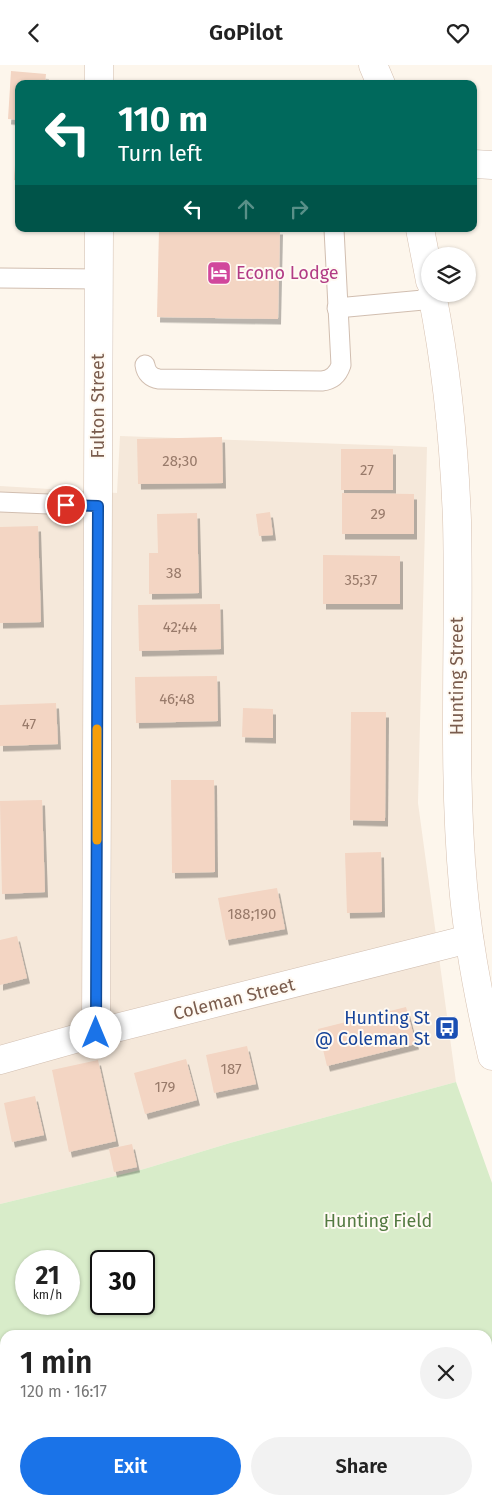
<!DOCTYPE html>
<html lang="en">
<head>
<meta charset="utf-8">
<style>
  body { margin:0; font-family:"Fira Sans",sans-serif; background:#f2f2f2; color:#222; height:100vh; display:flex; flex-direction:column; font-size:19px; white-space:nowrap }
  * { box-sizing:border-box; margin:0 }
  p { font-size:16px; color:#767676 }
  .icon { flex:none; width:28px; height:28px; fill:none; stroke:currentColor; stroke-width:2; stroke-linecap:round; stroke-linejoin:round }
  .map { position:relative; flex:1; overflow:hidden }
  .details { position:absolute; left:0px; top:1265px; width:492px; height:175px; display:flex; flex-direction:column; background:#fff; border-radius:15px 15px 0 0; box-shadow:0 1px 4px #0004 }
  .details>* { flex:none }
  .top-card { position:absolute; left:15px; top:15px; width:462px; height:152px; border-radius:10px; box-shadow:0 1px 4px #0004; background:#00695c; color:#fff; overflow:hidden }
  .fabs { position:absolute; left:421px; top:182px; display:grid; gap:10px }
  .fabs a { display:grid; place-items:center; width:55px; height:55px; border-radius:50%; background:#fff; box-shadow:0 1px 4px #0004; font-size:25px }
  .speed { position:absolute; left:15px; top:1185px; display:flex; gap:10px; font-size:25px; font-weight:700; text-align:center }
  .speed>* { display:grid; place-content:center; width:65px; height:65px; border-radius:50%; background:#fff; box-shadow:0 1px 4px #0004; line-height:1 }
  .speed small { font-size:12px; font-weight:400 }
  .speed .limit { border:2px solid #111; border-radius:8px; background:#fff; color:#111 }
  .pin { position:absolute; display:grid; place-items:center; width:42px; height:42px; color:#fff; margin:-21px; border:2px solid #fff; border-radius:50%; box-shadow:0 1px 5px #0007 }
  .me { position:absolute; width:55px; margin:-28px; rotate:0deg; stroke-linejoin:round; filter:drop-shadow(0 0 4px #0008) }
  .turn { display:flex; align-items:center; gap:18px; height:105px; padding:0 20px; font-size:22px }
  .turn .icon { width:65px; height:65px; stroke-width:2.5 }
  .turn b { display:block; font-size:35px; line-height:42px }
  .lanes { display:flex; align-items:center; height:48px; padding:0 20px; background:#0003; justify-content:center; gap:25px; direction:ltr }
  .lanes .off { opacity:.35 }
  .round { display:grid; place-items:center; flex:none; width:52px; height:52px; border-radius:26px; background:#f2f2f2 }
  .overview { display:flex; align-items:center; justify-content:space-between; height:85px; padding:0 20px }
  h1 { font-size:30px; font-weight:600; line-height:38px }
  .primary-button { display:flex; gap:10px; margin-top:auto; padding:10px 20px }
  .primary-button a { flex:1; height:58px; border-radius:30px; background:#1a73e8; color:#fff; font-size:20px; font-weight:600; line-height:58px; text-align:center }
  .primary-button a+a { background:#f2f2f2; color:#222 }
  header { display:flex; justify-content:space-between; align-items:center; height:65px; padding:0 20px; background:#fff; font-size:22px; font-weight:600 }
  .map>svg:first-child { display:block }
  .residential { fill:#f5e8da }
  .education { fill:#f3e8fa }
  .green { fill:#d8ecc9; fill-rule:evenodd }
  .building { fill:#f3d5c3; filter:url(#shadow) }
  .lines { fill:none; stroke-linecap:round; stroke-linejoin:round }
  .service-casing { stroke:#d1beb0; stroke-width:21 }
  .minor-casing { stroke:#d1beb0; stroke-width:29 }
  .secondary-casing { stroke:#d6c0b0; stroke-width:29 }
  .service { stroke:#fff; stroke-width:19 }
  .minor { stroke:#fff; stroke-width:28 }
  .secondary { stroke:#fff; stroke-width:28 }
  .route-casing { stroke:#114b97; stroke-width:12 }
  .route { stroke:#1a73e8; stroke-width:9 }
  .slow { stroke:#f59e0b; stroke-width:9 }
  .labels { text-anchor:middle; stroke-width:4; stroke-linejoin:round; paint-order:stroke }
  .number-label { font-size:15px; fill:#987a6a }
  .hotel-label { font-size:18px; fill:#b23c85; stroke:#fffaf3; text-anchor:start }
  .street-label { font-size:18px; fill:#7a5c4d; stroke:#fffaf3 }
  .transit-label { font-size:18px; fill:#164399; stroke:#fffaf3; text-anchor:end }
  .park-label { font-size:18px; fill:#537a41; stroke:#fffaf3 }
</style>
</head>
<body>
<header><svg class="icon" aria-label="back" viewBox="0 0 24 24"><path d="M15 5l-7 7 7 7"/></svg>GoPilot<svg class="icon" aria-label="heart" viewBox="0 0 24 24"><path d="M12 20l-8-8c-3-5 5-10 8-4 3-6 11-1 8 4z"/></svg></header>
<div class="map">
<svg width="492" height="1440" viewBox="0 0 492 1440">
  <defs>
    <filter id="shadow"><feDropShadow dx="3" dy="5.5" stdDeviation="0" flood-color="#0004"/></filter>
  </defs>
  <rect width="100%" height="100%" fill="#fdf6ec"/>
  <path class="residential" d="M 120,371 L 427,382 L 418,738 L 456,1017 L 230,1078 L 144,1104 L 0,1139 L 0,421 L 117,428 Z"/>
  <path class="education" d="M 492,1341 L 492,1440 L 250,1440 L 248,1435 L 488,1435 L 488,1343 Z"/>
  <path class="green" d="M 456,1017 L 492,1118 L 492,1341 L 488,1343 L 488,1270 L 5,1270 L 5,1435 L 248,1435 L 249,1440 L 0,1440 L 0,1139 L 144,1104 L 230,1078 ZM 26,1196 L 69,1196 L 69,1239 L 26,1239 ZM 144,1196 L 144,1239 L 101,1239 L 101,1196 Z"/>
  <g class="building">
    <path d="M 11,6 L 46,9 L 45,19 L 19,19 L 19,55 L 8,54 Z"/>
    <path d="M 16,85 L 19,85 L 19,116 L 14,115 Z"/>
    <path d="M 159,164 L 280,164 L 278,254 L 157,252 Z"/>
    <path d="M 222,372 L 223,418 L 138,419 L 137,374 Z"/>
    <rect x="341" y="384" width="52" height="41"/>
    <path d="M 342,428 L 414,429 L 414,469 L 342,469 Z"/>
    <path d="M 270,447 L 273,470 L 259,471 L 256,449 Z"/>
    <path d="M 197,448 L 199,528 L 149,529 L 149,488 L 158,488 L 157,449 Z"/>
    <path d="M 38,461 L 41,557 L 0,558 L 0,462 Z"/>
    <path d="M 323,490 L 400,491 L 400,539 L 323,539 Z"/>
    <path d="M 220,539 L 221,584 L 139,586 L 138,540 Z"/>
    <path d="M 217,611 L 218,656 L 136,658 L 135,612 Z"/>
    <path d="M 56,638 L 58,679 L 0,681 L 0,640 Z"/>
    <path d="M 243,643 L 273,644 L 273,673 L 242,672 Z"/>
    <path d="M 351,647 L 386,647 L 385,756 L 350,755 Z"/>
    <path d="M 171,715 L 214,715 L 215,807 L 172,808 Z"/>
    <path d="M 42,735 L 45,827 L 2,829 L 0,736 Z"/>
    <path d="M 381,787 L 382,847 L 347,848 L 345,788 Z"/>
    <path d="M 277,823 L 285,864 L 226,875 L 218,833 Z"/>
    <path d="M 17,871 L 27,913 L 0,920 L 0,875 Z"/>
    <path d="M 406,942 L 416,979 L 327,1001 L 318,964 Z"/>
    <path d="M 247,981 L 256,1019 L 214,1028 L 206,990 Z"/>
    <path d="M 186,994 L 197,1035 L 145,1049 L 134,1008 Z"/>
    <path d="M 98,995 L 116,1076 L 69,1087 L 52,1005 Z"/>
    <path d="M 35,1031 L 44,1070 L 12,1077 L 4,1038 Z"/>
    <path d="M 132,1079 L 137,1102 L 114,1107 L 109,1084 Z"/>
    <path d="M 488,1420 L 492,1440 L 374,1440 L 372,1435 L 488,1435 Z"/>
  </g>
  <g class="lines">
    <defs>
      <g id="service">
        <path d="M 0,213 L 99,214"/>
        <path d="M 337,243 L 434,234"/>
        <path d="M 145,300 C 146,308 151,313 159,314 L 322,316 C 332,315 338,309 341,300 L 334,164"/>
        <path d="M 0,437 L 98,441"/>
      </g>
      <g id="minor">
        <path d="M 99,19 L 99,0"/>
        <path d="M 474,99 L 492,100"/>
        <path d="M 96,968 L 99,164"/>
        <path d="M 0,995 L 96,968 L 469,874"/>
      </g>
      <g id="secondary">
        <path d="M 373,0 L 381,19"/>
        <path d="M 420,164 L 430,216"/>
        <path d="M 432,229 C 447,304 454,378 457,455 C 460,576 452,699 463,820 C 468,878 479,935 492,991"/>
      </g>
    </defs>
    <use href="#service" class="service-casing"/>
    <use href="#minor" class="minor-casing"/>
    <use href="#secondary" class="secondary-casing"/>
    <use href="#service" class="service"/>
    <use href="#minor" class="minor"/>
    <use href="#secondary" class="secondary"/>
  </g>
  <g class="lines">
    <defs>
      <path id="route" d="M 66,440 L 98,441 L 96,968"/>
    </defs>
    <use href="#route" class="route-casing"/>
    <use href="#route" class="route"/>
    <path class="slow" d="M 97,775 L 97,664"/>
  </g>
  <defs>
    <symbol id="hotel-square" viewBox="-11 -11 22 22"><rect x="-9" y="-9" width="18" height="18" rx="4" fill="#d1479c" stroke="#fffaf3"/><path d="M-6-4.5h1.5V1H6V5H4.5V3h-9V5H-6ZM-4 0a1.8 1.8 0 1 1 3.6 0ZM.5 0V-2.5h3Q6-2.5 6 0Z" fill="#fff"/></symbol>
    <symbol id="bus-square" viewBox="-11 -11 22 22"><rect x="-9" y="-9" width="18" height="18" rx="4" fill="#1a4fb4" stroke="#fffaf3"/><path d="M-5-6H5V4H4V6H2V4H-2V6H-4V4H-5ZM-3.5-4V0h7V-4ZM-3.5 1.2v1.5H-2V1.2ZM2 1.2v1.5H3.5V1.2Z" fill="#fff"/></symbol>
  </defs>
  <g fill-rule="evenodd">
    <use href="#hotel-square" x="205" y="194" width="28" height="28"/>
    <use href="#bus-square" x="433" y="949" width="28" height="28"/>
  </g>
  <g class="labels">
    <g class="number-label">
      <text x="180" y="401">28;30</text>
      <text x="367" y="410">27</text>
      <text x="378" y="454">29</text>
      <text x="174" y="513">38</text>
      <text x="361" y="520">35;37</text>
      <text x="180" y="567">42;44</text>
      <text x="177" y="639">46;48</text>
      <text x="29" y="664">47</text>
      <text x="252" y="854">188;190</text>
      <text x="231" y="1009">187</text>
      <text x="165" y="1027">179</text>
    </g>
    <g class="hotel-label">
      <text x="236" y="214">Econo Lodge</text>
    </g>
    <g class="street-label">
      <text transform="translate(98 341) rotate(-90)" y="6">Fulton Street</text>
      <text transform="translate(457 611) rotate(-90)" y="6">Hunting Street</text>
      <text transform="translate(234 934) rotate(-14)" y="6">Coleman Street</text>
    </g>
    <g class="transit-label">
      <text x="430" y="959">Hunting St<tspan x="430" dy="21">@ Coleman St</tspan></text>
    </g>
    <g class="park-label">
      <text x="378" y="1162">Hunting Field</text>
    </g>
  </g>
</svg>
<div class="fabs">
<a><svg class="icon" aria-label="layers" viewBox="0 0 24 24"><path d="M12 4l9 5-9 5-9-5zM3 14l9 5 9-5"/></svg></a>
</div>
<div class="speed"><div>21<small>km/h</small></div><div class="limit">30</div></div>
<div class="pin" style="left:66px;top:440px;background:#d93025"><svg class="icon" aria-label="arrive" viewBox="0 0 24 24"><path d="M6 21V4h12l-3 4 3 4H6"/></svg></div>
<svg class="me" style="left:96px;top:968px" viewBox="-20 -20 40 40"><circle r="19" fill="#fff"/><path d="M0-13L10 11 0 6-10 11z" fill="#1a73e8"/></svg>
<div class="top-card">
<div class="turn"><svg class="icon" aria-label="left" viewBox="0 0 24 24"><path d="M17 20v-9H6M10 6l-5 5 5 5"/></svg><div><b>110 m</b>Turn left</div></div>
<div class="lanes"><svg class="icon" aria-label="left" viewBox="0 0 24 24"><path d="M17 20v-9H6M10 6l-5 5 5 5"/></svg><svg class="icon off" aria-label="ahead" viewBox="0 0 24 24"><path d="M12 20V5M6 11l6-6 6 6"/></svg><svg class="icon off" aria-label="right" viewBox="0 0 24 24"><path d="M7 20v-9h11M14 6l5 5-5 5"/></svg></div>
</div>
<section class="details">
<div class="overview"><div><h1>1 min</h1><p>120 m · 16:17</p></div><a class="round"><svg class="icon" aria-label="close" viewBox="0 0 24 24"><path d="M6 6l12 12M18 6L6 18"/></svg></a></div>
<div class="primary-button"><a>Exit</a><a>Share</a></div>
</section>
</div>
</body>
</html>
